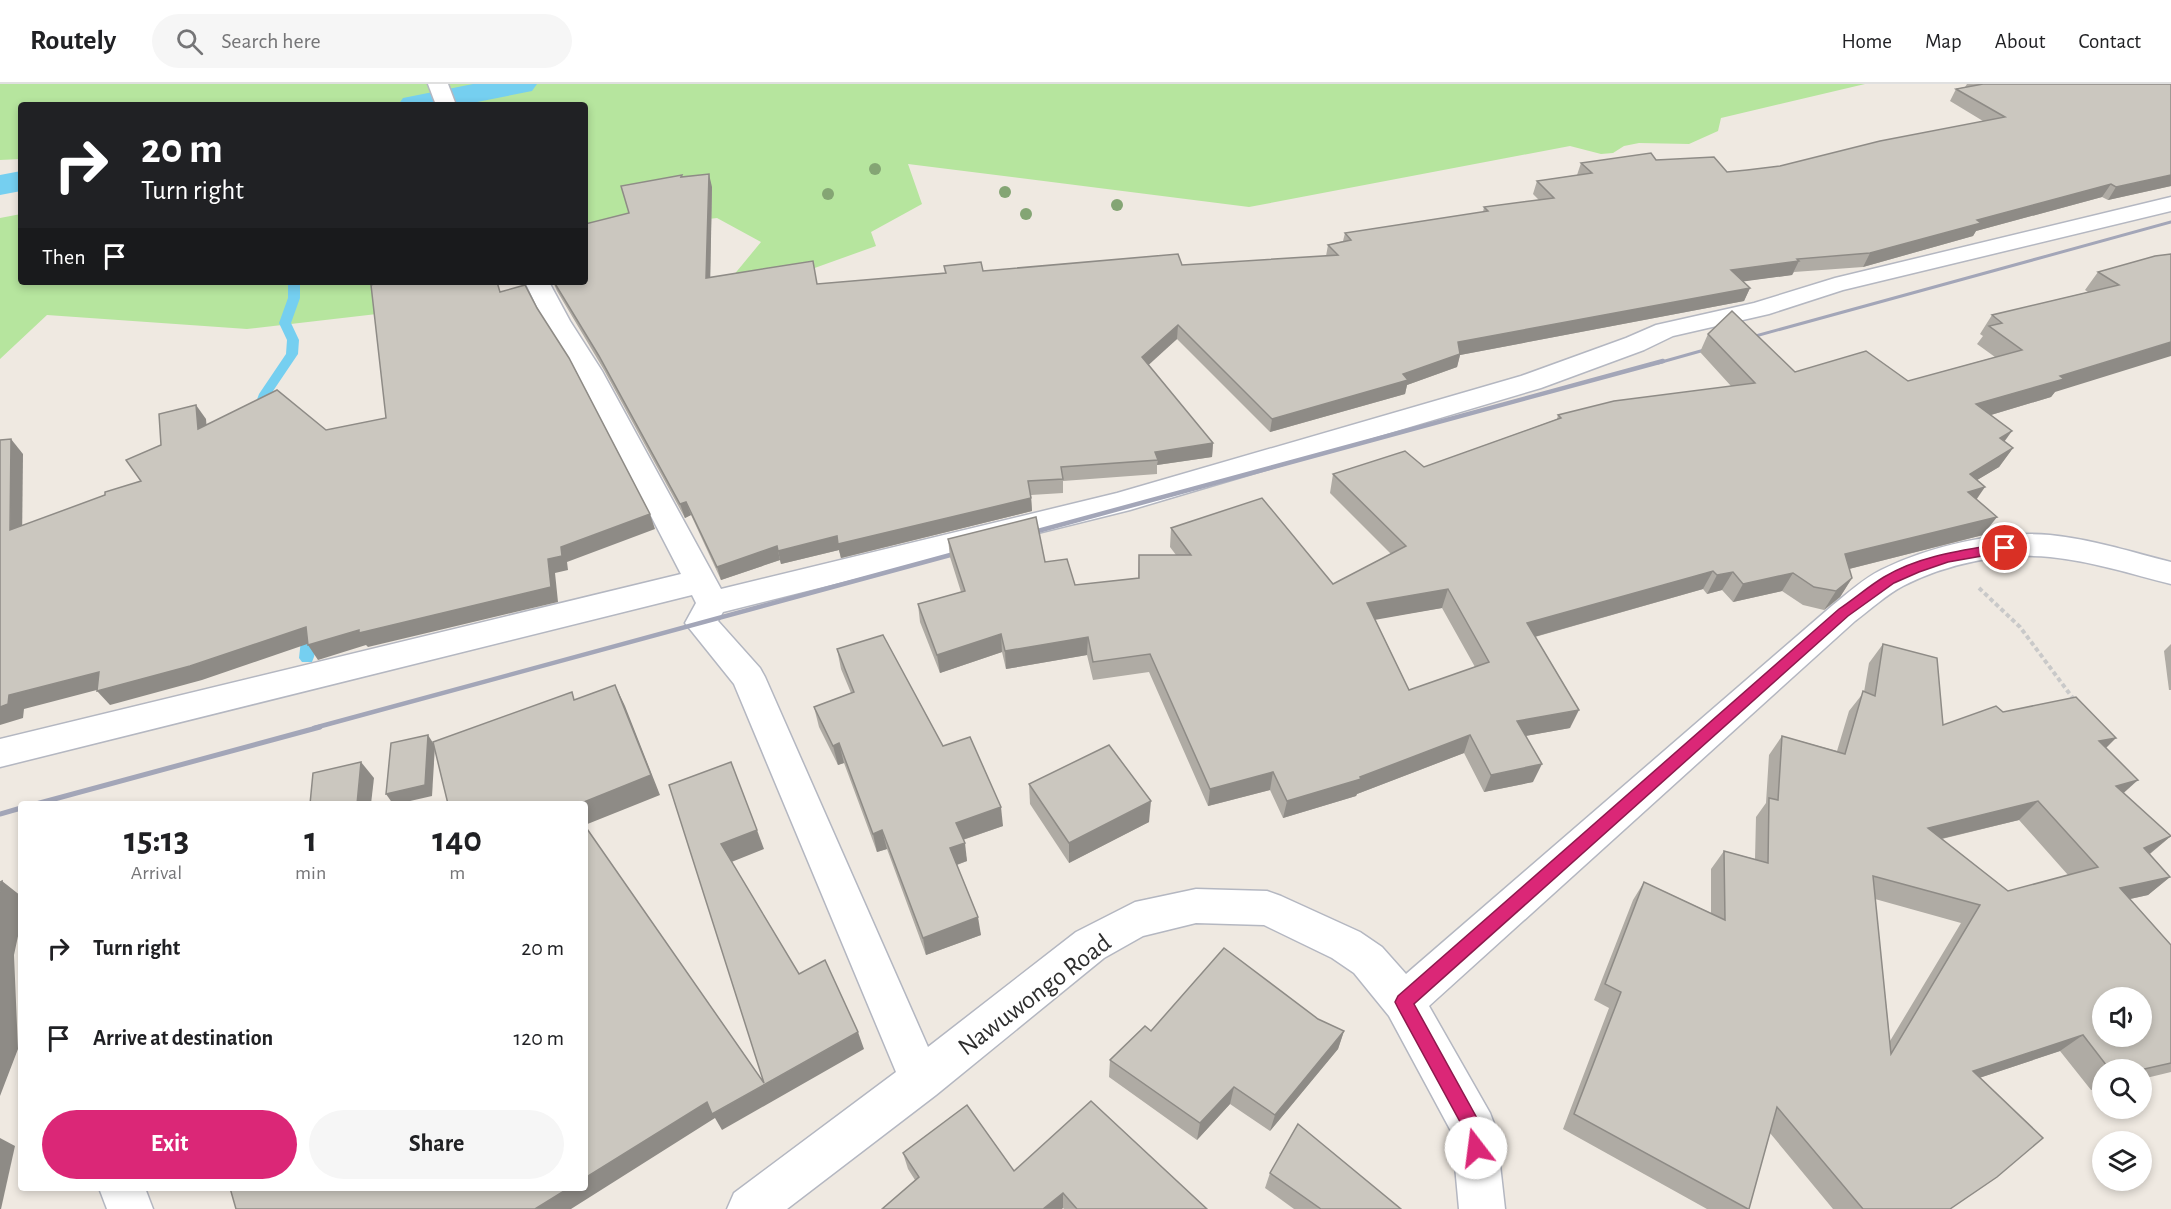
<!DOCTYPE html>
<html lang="en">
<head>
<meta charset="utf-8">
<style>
  body { margin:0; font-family:"Alegreya Sans",sans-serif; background:#f6f6f6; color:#202124; height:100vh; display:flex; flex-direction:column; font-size:22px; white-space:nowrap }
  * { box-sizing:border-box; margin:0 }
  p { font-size:20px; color:#757577 }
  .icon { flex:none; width:33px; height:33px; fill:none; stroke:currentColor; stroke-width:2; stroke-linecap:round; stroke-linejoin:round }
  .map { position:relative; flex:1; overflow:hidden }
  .side { position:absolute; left:18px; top:717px; width:570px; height:390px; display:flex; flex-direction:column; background:#fff; border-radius:6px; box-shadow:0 3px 9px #0003 }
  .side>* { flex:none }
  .top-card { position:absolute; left:18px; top:18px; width:570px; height:183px; border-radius:6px; box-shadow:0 3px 9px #0003; background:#202124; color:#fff; overflow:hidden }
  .controls { position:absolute; left:2092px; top:903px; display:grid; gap:12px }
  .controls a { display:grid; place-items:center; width:60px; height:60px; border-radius:50%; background:#fff; box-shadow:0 3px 9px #0003; font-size:30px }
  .pin { position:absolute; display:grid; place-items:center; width:51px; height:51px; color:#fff; margin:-26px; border:3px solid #fff; border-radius:50%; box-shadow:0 2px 6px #0007 }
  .me { position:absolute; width:66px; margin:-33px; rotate:345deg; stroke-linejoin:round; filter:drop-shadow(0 0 4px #0008) }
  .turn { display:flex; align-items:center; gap:21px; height:126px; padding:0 24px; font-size:27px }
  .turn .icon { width:78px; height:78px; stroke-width:2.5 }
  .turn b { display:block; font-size:42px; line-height:51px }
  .then { display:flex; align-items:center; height:57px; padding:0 24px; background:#0003; gap:12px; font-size:22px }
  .eta { display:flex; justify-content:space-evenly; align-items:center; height:102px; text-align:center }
  .eta b { font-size:36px; font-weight:700; line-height:42px }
  .button { display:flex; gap:12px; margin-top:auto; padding:12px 24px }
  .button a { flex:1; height:69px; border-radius:36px; background:#db2777; color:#fff; font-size:24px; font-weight:700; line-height:69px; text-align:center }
  .button a+a { background:#f6f6f6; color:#202124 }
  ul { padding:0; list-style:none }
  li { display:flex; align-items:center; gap:18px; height:90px; padding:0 24px }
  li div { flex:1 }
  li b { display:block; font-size:22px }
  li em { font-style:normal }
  header { display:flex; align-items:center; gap:36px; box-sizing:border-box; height:84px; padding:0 30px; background:#fff; border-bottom:2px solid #e0e0e0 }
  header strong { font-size:28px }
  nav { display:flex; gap:33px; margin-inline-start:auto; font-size:21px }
  .search { width:420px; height:54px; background:#f6f6f6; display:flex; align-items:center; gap:15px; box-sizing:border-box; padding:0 21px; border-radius:33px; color:#757577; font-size:22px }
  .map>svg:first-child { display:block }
  .green { fill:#b6e59e }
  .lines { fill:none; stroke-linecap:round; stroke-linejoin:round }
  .stream { fill:#75cff0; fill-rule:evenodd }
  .canal { fill:#75cff0; fill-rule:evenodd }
  .minor-casing { stroke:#b4b7c1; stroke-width:3 }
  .path { stroke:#c9c9c9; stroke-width:4; stroke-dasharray:4.5 3; stroke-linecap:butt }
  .minor { fill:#fff; fill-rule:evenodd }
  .rail-far2 { stroke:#a3a6b8; stroke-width:3 }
  .rail-far1 { stroke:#a3a6b8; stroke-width:4.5 }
  .rail { stroke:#a3a6b8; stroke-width:5 }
  .tree { fill:#84a574 }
  .wall { fill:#afaba4; fill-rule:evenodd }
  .shaded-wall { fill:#8e8b86 }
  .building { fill:#cbc7bf; stroke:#8e8b86; stroke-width:1.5; fill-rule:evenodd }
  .route { fill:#db2777; stroke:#8e194d; stroke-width:1.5 }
  .labels { text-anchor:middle; stroke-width:4.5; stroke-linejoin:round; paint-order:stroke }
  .near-street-label { font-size:26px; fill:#2e2e2e; stroke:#fff }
</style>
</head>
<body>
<header>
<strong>Routely</strong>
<div class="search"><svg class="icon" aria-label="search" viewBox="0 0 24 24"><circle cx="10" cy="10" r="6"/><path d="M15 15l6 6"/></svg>Search here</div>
<nav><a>Home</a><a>Map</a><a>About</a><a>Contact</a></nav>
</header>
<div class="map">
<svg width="2171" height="1125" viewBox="0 0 2171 1125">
  <rect width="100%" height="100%" fill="#efe9e1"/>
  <g class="green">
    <path d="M 0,0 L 1865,0 L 1721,34 L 1718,47 L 1689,60 L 1639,59 L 1624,62 L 1613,69 L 1601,70 L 1570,62 L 1249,123 L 908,80 L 922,120 L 871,148 L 876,162 L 809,186 L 728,198 L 761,158 L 717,134 L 642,143 L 585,143 L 585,21 L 21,21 L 21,75 L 0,76 Z"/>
    <path d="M 21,130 L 21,198 L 433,198 L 420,225 L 247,245 L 47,231 L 0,275 L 0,134 Z"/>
  </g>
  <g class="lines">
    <g class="stream">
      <path d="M 288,198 L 300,198 L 300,214 L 291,239 L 299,256 L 298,270 L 271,310 L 263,332 L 257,336 L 251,332 L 259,310 L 286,270 L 287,256 L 279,239 L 288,214 Z"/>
      <path d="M 302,536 L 307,538 C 314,551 319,564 312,578 L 302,578 L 299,574 L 301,556 L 295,542 L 297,538 Z"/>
    </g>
    <g class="canal">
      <path d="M 473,0 L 537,0 L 532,7 L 462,21 L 398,21 L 403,14 Z"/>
      <path d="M 21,87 L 21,107 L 0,111 L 0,91 Z"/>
    </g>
    <defs>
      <g id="minor">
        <path d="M 428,0 L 448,0 L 456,21 L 436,21 Z"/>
        <path d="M 2171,113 L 2171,127 L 1843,206 L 1769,230 L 1673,252 L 1644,266 L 1541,304 L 1130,426 L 723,528 L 718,537 L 760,584 L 765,593 L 928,963 L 1076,848 L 1135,818 L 1196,805 L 1267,807 L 1281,812 L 1360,848 L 1382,863 L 1406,890 L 1833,521 C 1848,509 1863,495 1881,486 C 1928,463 1998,446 2050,451 C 2091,455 2131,468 2171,478 L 2171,500 C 2131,490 2091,477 2050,473 C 2002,468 1946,480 1903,502 C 1886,511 1871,525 1855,537 L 1429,922 L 1490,1029 L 1496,1045 L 1505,1125 L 1459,1125 L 1452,1049 L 1389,932 L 1354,889 L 1332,874 L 1264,841 L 1196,839 L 1143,852 L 1104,874 L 936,1011 L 787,1125 L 727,1125 L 734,1109 L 896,988 L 734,600 L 685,539 L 696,519 L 692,511 L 0,683 L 0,655 L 681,490 L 576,287 L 544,237 L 525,198 L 549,198 L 570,237 L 602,287 L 721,505 L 1117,409 L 1521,292 L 1626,254 L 1656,241 L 1754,219 L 1835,194 Z"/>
        <path d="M 99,1104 L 145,1104 L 153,1125 L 107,1125 Z"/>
      </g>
    </defs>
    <use href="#minor" class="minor-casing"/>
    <path class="path" d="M 1979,504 L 2020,543 L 2075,617"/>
    <use href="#minor" class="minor"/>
    <g class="rail-far2">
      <path d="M 1741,256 L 2171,138"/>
      <path d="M 1658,279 L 1715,263"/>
    </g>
    <g class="rail-far1">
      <path d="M 1023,451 L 1663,277"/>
      <path d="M 314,644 L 965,467"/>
    </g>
    <g class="rail">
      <path d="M 36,720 L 320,643"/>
      <path d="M 0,730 L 21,724"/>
    </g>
  </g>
  <g class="tree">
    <circle cx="875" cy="85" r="6"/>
    <circle cx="1005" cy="108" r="6"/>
    <circle cx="828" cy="110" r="6"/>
    <circle cx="1117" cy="121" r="6"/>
    <circle cx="1026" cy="130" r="6"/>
  </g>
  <g class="wall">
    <path d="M 1967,0 L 2171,0 L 2171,102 L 2108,116 L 2102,113 L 1976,147 L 1973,152 L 1863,183 L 1794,188 L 1792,191 L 1743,197 L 1750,204 L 1744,217 L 1460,271 L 1457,283 L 1407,301 L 1405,310 L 1270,348 L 1177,255 L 1148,280 L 1213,359 L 1212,373 L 1157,381 L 1157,390 L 1063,397 L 1063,409 L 1031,411 L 1032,427 L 841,474 L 839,466 L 781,480 L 780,476 L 721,496 L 691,431 L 685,434 L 604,286 L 557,207 L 553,198 L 585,198 L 629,129 L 682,93 L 712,103 L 710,193 L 817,200 L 945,189 L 944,182 L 983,187 L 1182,181 L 1326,172 L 1328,161 L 1343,157 L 1345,149 L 1483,128 L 1484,123 L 1539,116 L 1533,110 L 1537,97 L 1577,91 L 1581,79 L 1656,76 L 1727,88 L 1747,86 L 1780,82 L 1983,37 L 1950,17 L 1956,5 L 1965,3 Z"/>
    <path d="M 2155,172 L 2051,313 L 1991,331 L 2005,358 L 2013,364 L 1999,383 L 1977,396 L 1976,415 L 1983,451 L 1849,485 L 1852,494 L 1840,513 L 1824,526 L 1803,521 L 1782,507 L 1733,518 L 1722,506 L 1707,510 L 1703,505 L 1535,553 L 1570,644 L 1525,652 L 1533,698 L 1484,708 L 1464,669 L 1357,710 L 1356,712 L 1283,734 L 1270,706 L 1208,722 L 1149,588 L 1093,596 L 1087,571 L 1006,585 L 1002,568 L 940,589 L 920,538 L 918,520 L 961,508 L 950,473 L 948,455 L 1045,478 L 1075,501 L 1138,494 L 1139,471 L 1176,471 L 1170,463 L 1171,444 L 1333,500 L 1391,470 L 1330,409 L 1333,390 L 1424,383 L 1557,335 L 1558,331 L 1731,302 L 1700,268 L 1708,250 L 1795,288 L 1908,297 L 1995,273 L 1977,260 L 1983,252 L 1980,250 L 1992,231 L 2088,208 L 2085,206 L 2098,188 ZM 1442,524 L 1475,583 L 1409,606 L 1375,535 Z"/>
    <path d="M 1883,560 L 1943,641 L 2003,628 L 2106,664 L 2123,709 L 2171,752 L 2150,770 L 2170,793 L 2148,811 L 2130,815 L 2171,861 L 2171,988 L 2142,995 L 2142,986 L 2103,986 L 2103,1004 L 2091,1006 L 2060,967 L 1979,994 L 1950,1125 L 1833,1125 L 1770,1049 L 1749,1125 L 1707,1125 L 1563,1045 L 1609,924 L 1594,916 L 1633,816 L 1644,798 L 1711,829 L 1711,785 L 1724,767 L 1755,775 L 1756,733 L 1766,719 L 1769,671 L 1782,652 L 1837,667 L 1849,627 L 1864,608 L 1869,579 ZM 2019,736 L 2068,791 L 2008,807 L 1942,755 ZM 1875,815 L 1961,839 L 1890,957 Z"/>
    <path d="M 2171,560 L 2171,606 L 2169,606 L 2164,567 Z"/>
    <path d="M 837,565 L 943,662 L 1003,742 L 963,756 L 967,777 L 957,781 L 981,851 L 926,871 L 887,765 L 877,768 L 844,679 L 838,681 L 819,643 L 814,623 L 851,609 L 841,585 Z"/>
    <path d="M 1029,700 L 1149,738 L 1069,779 L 1030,720 Z"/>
    <path d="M 1318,935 L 1344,947 L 1338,965 L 1270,1047 L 1230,1020 L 1197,1056 L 1109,993 L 1110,976 L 1151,947 Z"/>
    <path d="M 903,1069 L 1014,1087 L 1207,1125 L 1064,1125 L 1063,1124 L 915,1096 L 908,1085 Z"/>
    <path d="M 1270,1089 L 1401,1125 L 1294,1125 L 1265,1104 Z"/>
  </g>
  <g class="shaded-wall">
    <path d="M 709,90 L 712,103 L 710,207 L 706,194 Z"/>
    <path d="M 2171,91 L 2171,102 L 2108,116 L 2116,103 Z"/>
    <path d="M 2111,100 L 2102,113 L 1976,147 L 1973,152 L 1863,183 L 1870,169 L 1977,136 Z"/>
    <path d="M 1799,177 L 1792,191 L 1725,200 L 1731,186 Z"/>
    <path d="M 1750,204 L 1744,217 L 1460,271 L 1457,283 L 1407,301 L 1405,310 L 1270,348 L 1272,335 L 1458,258 Z"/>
    <path d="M 1178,241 L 1177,255 L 1142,287 L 1142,273 Z"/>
    <path d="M 2171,258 L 2171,272 L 2055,308 L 2051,313 L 1964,339 L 1976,320 L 2060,292 Z"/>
    <path d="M 196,321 L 206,335 L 208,360 L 198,345 Z"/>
    <path d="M 2012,347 L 1999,365 L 2000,354 Z"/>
    <path d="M 11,355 L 23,370 L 22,460 L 10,446 Z"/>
    <path d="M 1213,359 L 1212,373 L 1157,381 L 1158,376 L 1155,368 Z"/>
    <path d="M 2013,364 L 1999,383 L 1957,408 L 1970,390 Z"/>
    <path d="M 1985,403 L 1972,422 L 1968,408 Z"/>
    <path d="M 1031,414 L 1032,427 L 841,474 L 839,466 L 781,480 L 778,467 L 837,452 Z"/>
    <path d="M 686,418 L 691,431 L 685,434 L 680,420 Z"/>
    <path d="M 650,430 L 655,445 L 567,478 L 568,486 L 555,489 L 558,518 L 368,563 L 366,561 L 318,576 L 308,561 L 548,475 L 561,463 Z"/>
    <path d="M 1997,433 L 1983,451 L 1833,489 L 1845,470 Z"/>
    <path d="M 777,462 L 780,476 L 721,496 L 717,483 Z"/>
    <path d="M 1713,487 L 1703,505 L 1520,557 L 1527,539 Z"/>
    <path d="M 1733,488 L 1722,506 L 1707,510 L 1717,491 Z"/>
    <path d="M 1793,489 L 1782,507 L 1733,518 L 1743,500 Z"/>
    <path d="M 1852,494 L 1840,513 L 1824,526 L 1836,507 Z"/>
    <path d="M 1448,505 L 1442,524 L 1363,538 L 1367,519 Z"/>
    <path d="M 306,543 L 316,557 L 202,596 L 110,621 L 97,607 Z"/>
    <path d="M 1001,550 L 1002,568 L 940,589 L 937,571 Z"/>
    <path d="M 1088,553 L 1087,571 L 1006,585 L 1005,567 Z"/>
    <path d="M 99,588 L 112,602 L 24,625 L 23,634 L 0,641 L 0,623 L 9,611 Z"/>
    <path d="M 615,601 L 625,622 L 660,711 L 585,741 L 585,720 L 579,720 Z"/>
    <path d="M 1579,626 L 1570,644 L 1509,655 L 1517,637 Z"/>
    <path d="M 428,651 L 435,662 L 432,712 L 397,720 L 393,720 L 386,710 Z"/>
    <path d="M 1470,651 L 1464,669 L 1357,710 L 1356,712 L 1283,734 L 1287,717 L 1360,693 Z"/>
    <path d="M 2116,654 L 2097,673 L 2099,657 Z"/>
    <path d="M 839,659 L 844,679 L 838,681 L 833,662 Z"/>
    <path d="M 361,678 L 374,694 L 371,720 L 357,720 Z"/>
    <path d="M 1542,680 L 1533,698 L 1484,708 L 1491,691 Z"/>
    <path d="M 1273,688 L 1270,706 L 1208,722 L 1210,705 Z"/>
    <path d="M 2138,696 L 2117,715 L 2116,702 Z"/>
    <path d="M 1151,717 L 1149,738 L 1069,779 L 1069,759 Z"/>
    <path d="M 2038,717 L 2019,736 L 1911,762 L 1928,744 Z"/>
    <path d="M 1001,723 L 1003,742 L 959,757 L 956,739 Z"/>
    <path d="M 757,746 L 764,765 L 729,779 L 721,760 Z"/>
    <path d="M 882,746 L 887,765 L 877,768 L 873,750 Z"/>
    <path d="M 2171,752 L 2148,771 L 2144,764 Z"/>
    <path d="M 965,759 L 967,777 L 953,782 L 950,764 Z"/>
    <path d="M 2170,793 L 2148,811 L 2098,822 L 2120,804 Z"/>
    <path d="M 2,797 L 21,812 L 21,838 L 14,871 L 18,965 L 0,1012 L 0,808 Z"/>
    <path d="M 978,833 L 981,851 L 926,871 L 923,854 Z"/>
    <path d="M 1344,947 L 1338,965 L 1270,1047 L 1275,1031 Z"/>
    <path d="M 858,948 L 864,965 L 722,1046 L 715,1034 L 571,1125 L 535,1125 L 569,1104 L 585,1104 L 585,1094 L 707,1018 L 714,1029 Z"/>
    <path d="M 2083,951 L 2060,967 L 1952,1003 L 1973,987 Z"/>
    <path d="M 1234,1003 L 1230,1020 L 1197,1056 L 1200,1039 Z"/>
    <path d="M 0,1054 L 15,1062 L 1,1125 L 0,1125 Z"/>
    <path d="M 1063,1109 L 1063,1124 L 1062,1125 L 1043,1125 Z"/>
  </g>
  <g class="building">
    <path d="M 1983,0 L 2171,0 L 2171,91 L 2116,103 L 2111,100 L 1977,136 L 1981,139 L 1870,169 L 1797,175 L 1799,177 L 1731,186 L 1750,204 L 1458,258 L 1460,270 L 1403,290 L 1408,296 L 1272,335 L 1178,241 L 1142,273 L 1213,359 L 1155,368 L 1158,376 L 1061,383 L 1063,395 L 1028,397 L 1031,414 L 838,460 L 837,452 L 778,467 L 777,462 L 717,483 L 686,418 L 680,420 L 599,272 L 554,198 L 585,198 L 585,140 L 629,129 L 621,102 L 682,91 L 681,93 L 709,90 L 706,194 L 813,177 L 817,200 L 946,189 L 944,182 L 981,178 L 983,187 L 1178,170 L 1182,181 L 1338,171 L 1328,161 L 1351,156 L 1345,149 L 1488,127 L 1484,123 L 1554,114 L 1537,97 L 1592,89 L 1581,79 L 1651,69 L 1656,76 L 1714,73 L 1727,88 L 1747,86 L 1780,82 L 1880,57 L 2005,33 L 1956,5 Z"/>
    <path d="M 2171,170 L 2171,258 L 2060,292 L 2064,295 L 1976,320 L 2012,347 L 2000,354 L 2013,364 L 1970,390 L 1985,403 L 1968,408 L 1997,433 L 1845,470 L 1852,494 L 1836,507 L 1814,503 L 1793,489 L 1743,500 L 1733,488 L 1717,491 L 1713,487 L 1527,539 L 1579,626 L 1517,637 L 1542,680 L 1491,691 L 1470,651 L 1360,693 L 1361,695 L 1287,717 L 1273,688 L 1210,705 L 1150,570 L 1093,578 L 1088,553 L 1005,567 L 1001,550 L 937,571 L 918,520 L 965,507 L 948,455 L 1036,433 L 1045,478 L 1067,475 L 1075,501 L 1139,494 L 1139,471 L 1191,471 L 1171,444 L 1262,414 L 1333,500 L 1406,462 L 1333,390 L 1405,367 L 1424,383 L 1561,334 L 1558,331 L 1614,317 L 1755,299 L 1708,250 L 1732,227 L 1795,288 L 1866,267 L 1908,297 L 2022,266 L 1989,242 L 2002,239 L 1992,231 L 2119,201 L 2098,188 L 2155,172 ZM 1448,505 L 1489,578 L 1409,606 L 1367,519 Z"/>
    <path d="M 379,198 L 497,198 L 500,208 L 525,201 L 537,224 L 569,274 L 650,430 L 561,463 L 562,472 L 548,475 L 551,503 L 359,549 L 359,546 L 308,561 L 306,543 L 190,582 L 97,607 L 99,588 L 9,611 L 8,620 L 0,623 L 0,356 L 11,355 L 10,446 L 105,411 L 105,408 L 141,397 L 126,376 L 161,361 L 159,330 L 196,321 L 198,345 L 277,306 L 326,346 L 386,334 L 371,201 Z"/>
    <path d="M 883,551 L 943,662 L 970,653 L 1001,723 L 956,739 L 965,759 L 950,764 L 978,833 L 923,854 L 882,746 L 873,750 L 839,659 L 833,662 L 814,623 L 854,608 L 837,565 Z"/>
    <path d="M 1883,560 L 1937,574 L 1943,641 L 1996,622 L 2003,628 L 2076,613 L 2116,654 L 2099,657 L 2138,696 L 2116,702 L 2171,752 L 2144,764 L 2170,793 L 2120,804 L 2171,861 L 2171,979 L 2140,986 L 2110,986 L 2083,951 L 1973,987 L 2043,1054 L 1997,1093 L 1950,1125 L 1863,1125 L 1777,1023 L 1749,1125 L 1748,1125 L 1574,1030 L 1621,908 L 1605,900 L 1644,798 L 1725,836 L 1724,767 L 1768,779 L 1769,714 L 1778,716 L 1782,652 L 1845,670 L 1863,607 L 1875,612 ZM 2038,717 L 2098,783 L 2008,807 L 1928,744 ZM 1873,792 L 1980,821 L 1891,970 ZM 2103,914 L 2142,914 L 2142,952 L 2103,952 Z"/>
    <path d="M 615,601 L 651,691 L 579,720 L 448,720 L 433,658 L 572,608 L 574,616 Z"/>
    <path d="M 428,651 L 425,701 L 386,710 L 391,659 Z"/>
    <path d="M 1109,661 L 1151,717 L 1069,759 L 1029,700 Z"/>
    <path d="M 361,678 L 357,720 L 310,720 L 313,689 Z"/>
    <path d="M 731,678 L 757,746 L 721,760 L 799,890 L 825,876 L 858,948 L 712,1030 L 707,1018 L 585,1094 L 585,742 L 764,999 L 669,701 Z"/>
    <path d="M 216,718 L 215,720 L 205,720 Z"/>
    <path d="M 2,797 L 0,808 L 0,798 Z"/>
    <path d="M 1224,864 L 1318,935 L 1344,947 L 1275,1031 L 1234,1003 L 1200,1039 L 1110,976 L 1145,942 L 1151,947 Z"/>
    <path d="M 1091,1017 L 1207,1125 L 1077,1125 L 1063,1109 L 1043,1125 L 882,1125 L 919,1093 L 903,1069 L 967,1021 L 1014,1087 Z"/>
    <path d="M 1298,1040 L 1401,1125 L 1321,1125 L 1270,1089 Z"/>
    <path d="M 230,1104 L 569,1104 L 535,1125 L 236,1125 Z"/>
  </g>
  <path class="route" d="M 2005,459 L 2010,461 L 2012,464 L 2010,467 L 1948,478 L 1919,488 L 1894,499 L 1848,532 L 1414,920 L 1483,1045 L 1485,1064 L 1483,1070 L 1476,1073 L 1470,1070 L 1465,1047 L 1398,924 L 1395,918 L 1398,912 L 1839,525 C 1854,515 1869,502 1884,493 C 1920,471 1965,466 2005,459 Z"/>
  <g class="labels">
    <g class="near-street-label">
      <text transform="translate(1034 910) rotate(-37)" y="9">Nawuwongo Road</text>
    </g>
  </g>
</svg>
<div class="controls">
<a><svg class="icon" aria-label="sound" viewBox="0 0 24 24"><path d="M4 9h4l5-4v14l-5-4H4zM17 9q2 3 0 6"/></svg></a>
<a><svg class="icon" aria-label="search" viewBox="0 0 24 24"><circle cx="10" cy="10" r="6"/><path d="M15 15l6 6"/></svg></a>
<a><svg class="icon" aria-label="layers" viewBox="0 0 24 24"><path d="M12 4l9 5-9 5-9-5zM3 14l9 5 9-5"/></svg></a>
</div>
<div class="pin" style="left:2005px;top:464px;background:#d93025"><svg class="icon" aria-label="arrive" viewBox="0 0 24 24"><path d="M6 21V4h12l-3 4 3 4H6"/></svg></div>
<svg class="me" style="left:1476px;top:1064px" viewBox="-20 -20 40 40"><circle r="19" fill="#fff"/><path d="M0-13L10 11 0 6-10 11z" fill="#db2777"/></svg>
<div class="top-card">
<div class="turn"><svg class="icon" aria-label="right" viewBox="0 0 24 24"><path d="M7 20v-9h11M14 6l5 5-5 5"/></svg><div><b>20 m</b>Turn right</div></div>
<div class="then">Then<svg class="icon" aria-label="arrive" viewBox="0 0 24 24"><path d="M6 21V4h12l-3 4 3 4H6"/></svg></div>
</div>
<section class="side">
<div class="eta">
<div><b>15:13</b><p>Arrival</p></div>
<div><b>1</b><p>min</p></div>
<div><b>140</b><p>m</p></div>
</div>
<ul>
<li><svg class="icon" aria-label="right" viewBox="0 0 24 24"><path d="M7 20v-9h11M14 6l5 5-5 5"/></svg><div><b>Turn right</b></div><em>20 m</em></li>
<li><svg class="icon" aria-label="arrive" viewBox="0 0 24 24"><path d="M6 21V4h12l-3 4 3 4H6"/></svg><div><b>Arrive at destination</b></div><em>120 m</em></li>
</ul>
<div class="button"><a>Exit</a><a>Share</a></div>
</section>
</div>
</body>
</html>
